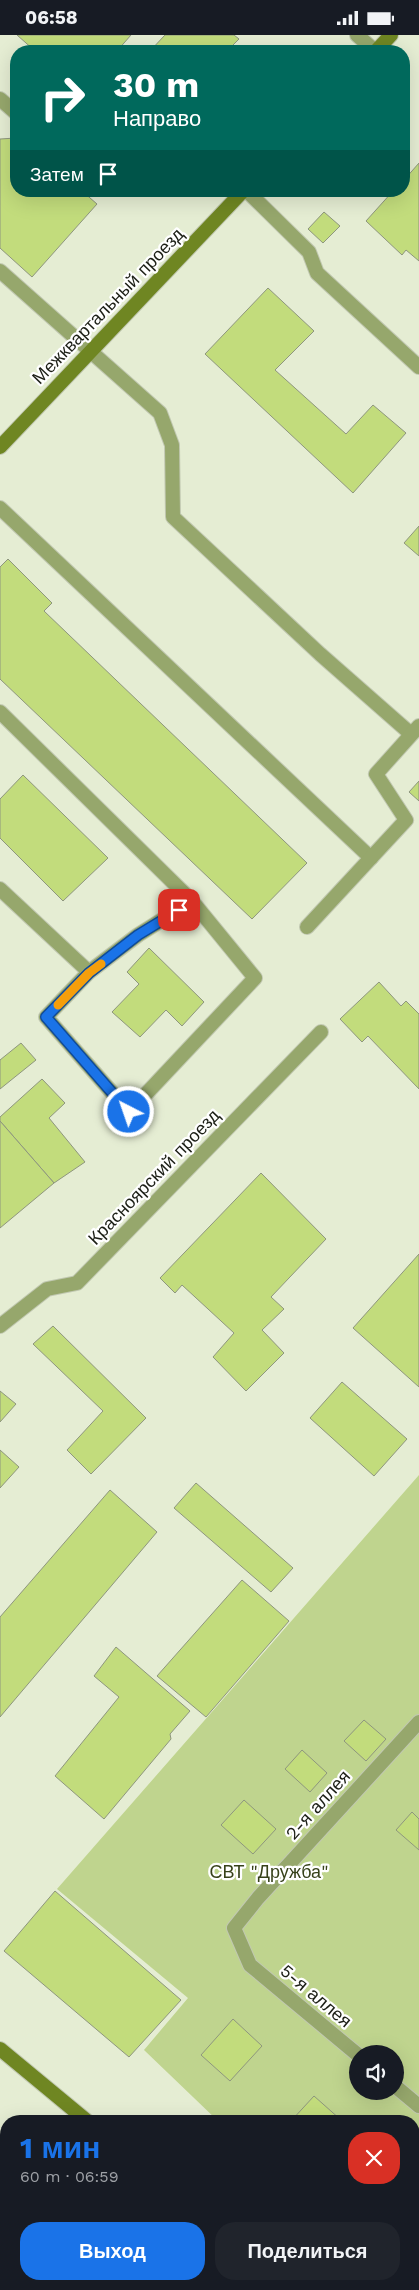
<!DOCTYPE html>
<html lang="ru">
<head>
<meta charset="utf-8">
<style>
  body { margin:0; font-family:"Work Sans",sans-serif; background:#20242c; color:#f1f3f6; height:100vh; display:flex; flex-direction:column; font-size:19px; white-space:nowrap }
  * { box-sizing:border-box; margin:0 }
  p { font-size:16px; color:#9ea1a6 }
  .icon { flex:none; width:28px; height:28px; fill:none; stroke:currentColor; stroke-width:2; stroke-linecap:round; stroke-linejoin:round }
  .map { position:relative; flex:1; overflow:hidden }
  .side { position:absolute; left:0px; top:2080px; width:420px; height:175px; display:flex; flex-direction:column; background:#171b24; border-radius:20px 20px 0 0; box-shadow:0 5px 20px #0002 }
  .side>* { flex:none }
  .banner { position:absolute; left:10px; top:10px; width:400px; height:152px; border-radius:20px; box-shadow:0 5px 20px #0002; background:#00695c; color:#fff; overflow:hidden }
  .fabs { position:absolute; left:349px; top:2010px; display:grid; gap:10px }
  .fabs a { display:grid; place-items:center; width:55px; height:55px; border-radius:50%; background:#171b24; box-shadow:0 5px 20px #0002; font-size:25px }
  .pin { position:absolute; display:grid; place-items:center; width:42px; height:42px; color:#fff; margin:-21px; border-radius:10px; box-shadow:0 2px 8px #0006 }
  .me { position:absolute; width:55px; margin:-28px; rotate:319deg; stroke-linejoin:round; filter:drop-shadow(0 0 4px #0008) }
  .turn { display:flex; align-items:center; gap:18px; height:105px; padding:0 20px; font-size:22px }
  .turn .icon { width:65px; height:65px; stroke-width:2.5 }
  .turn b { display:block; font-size:35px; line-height:42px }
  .then { display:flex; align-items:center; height:48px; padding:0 20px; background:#0003; gap:10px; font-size:19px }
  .round { display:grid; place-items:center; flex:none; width:52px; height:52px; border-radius:20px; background:#20242c }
  .headline { display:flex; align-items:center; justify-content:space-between; height:85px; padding:0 20px }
  h1 { font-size:30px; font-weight:700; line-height:38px; color:#1a73e8 }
  .cta { display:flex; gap:10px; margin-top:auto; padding:10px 20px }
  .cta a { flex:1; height:58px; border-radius:20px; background:#1a73e8; color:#fff; font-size:20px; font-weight:700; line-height:58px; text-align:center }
  .cta a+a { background:#20242c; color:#f1f3f6 }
  .status { display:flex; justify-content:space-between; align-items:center; height:35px; padding:0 25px; background:#171b24; direction:ltr }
  .status svg { height:14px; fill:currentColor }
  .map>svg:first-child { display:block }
  .green { fill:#bfd48e; fill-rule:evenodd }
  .building { fill:#c2dc7c; stroke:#8e967e }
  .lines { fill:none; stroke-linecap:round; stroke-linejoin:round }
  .service-casing { stroke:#c1c8b1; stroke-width:16 }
  .minor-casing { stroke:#c1c8b1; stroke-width:16 }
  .secondary-casing { stroke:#c1c8b1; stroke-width:16 }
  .service { stroke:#96a76c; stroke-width:14 }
  .minor { stroke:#96a76c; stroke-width:14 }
  .secondary { stroke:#6f8622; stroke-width:14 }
  .route-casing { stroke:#114b97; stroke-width:12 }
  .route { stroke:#1a73e8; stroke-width:9 }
  .slow { stroke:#f59e0b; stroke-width:9 }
  .labels { text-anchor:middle; stroke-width:4.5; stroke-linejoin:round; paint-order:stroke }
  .street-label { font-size:18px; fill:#1c1f16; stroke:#fff }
  .park-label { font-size:18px; fill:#37421a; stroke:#fff }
</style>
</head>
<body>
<div class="status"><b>06:58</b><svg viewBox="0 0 49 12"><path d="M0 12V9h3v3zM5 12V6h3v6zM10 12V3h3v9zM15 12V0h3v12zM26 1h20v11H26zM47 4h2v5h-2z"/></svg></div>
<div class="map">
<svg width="419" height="2255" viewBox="0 0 419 2255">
  <rect width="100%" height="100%" fill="#e5edd3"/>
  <path class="green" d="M 419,1440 L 419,2255 L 396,2255 L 388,2249 L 414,2249 L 414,2086 L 218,2086 L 144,2015 L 188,1963 L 57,1854 ZM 358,2019 L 395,2019 L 395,2056 L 358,2056 Z"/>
  <g class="building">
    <path d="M 17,0 L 131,0 L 117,16 L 35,16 Z"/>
    <path d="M 165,0 L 234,0 L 239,4 L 227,16 L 150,16 Z"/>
    <path d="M 16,103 L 16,156 L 82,156 L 97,169 L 32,242 L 0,213 L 0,104 Z"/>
    <path d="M 419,128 L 419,226 L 406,215 L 402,220 L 366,186 L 393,156 L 404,156 L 404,145 Z"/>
    <path d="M 324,177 L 340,191 L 323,208 L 308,194 Z"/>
    <path d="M 268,253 L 314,296 L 275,335 L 346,399 L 373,370 L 406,398 L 353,458 L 205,319 Z"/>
    <path d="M 419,491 L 419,521 L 404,508 Z"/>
    <path d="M 8,524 L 52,568 L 44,576 L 307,828 L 252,884 L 0,644 L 0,532 Z"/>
    <path d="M 23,740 L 108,823 L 63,866 L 0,803 L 0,764 Z"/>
    <path d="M 419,746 L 419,766 L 409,757 Z"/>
    <path d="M 149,913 L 204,967 L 182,991 L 166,975 L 140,1002 L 112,977 L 139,949 L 127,937 Z"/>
    <path d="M 379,947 L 401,971 L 406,966 L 419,979 L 419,1054 L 368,1001 L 362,1007 L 340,984 Z"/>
    <path d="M 21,1008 L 36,1025 L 0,1054 L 0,1025 Z"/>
    <path d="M 42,1044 L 65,1068 L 49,1083 L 85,1127 L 54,1148 L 0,1086 L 0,1082 Z"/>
    <path d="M 0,1086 L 54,1148 L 0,1193 Z"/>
    <path d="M 261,1138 L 326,1204 L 271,1262 L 284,1274 L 262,1295 L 284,1318 L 246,1356 L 213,1322 L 234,1298 L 182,1250 L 175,1258 L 160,1243 Z"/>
    <path d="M 419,1219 L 419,1352 L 353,1293 Z"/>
    <path d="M 53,1291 L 146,1383 L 91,1439 L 67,1415 L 103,1376 L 33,1309 Z"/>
    <path d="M 342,1347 L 407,1404 L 374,1441 L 310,1383 Z"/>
    <path d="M 0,1356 L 16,1369 L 0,1387 Z"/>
    <path d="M 0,1415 L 19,1432 L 0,1453 Z"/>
    <path d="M 196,1448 L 293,1533 L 271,1557 L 174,1473 Z"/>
    <path d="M 110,1455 L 157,1497 L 0,1682 L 0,1582 Z"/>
    <path d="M 242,1545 L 289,1586 L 206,1682 L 157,1641 Z"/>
    <path d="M 116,1612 L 190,1676 L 170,1699 L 171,1704 L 104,1784 L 55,1741 L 119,1662 L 94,1641 Z"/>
    <path d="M 364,1685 L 386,1704 L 366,1726 L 344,1706 Z"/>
    <path d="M 302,1715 L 327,1738 L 310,1757 L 285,1734 Z"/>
    <path d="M 244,1765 L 276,1794 L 253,1819 L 221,1790 Z"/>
    <path d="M 412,1777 L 419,1784 L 419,1815 L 396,1795 Z"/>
    <path d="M 55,1856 L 181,1965 L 129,2022 L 4,1916 Z"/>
    <path d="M 233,1984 L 262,2011 L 230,2046 L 201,2020 Z"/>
    <path d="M 314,2061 L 341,2085 L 340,2086 L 291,2086 Z"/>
    <path d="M 414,2141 L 419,2145 L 419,2158 L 414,2164 Z"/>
    <path d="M 22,2249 L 71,2249 L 78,2255 L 29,2255 Z"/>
  </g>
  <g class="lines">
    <defs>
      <g id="service">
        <path d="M 357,0 L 375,16"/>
        <path d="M 0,64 L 16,78"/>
        <path d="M 247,156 L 309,217 L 317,238 L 419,332"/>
        <path d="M 0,236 L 160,378 L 172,410 L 173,482 L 320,619 L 411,699"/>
        <path d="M 0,473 L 371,823"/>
        <path d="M 0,677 L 192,866"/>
        <path d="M 0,854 L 89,937"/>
        <path d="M 192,866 L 255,943 L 129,1077 L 46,982 L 89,937 L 138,900 Z"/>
        <path d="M 307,892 L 406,785 L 376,739 L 419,691"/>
      </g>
      <g id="minor">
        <path d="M 0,1291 L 47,1254 L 77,1248 L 321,997"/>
        <path d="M 358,2020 L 250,1930 L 234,1893 L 258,1863 L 419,1687"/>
        <path d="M 395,2051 L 419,2071"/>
      </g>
      <g id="secondary">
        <path d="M 376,16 L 391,0"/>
        <path d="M 0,412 L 243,156"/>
        <path d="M 0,2014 L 87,2086"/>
        <path d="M 285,2249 L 292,2255"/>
      </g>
    </defs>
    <use href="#service" class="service-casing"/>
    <use href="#minor" class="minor-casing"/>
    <use href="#secondary" class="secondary-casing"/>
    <use href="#service" class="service"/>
    <use href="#minor" class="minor"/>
    <use href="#secondary" class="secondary"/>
  </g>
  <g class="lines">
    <defs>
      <path id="route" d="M 129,1077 L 46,982 L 89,938 L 138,900 L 179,875"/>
    </defs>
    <use href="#route" class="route-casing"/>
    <use href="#route" class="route"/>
    <path class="slow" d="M 58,970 L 89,938 L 101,929"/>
  </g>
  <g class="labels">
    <g class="street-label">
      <text transform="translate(108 271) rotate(-46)" y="6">Межквартальный проезд</text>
      <text transform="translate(154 1142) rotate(-46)" y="6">Красноярский проезд</text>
      <text transform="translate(318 1770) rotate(-48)" y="6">2-я аллея</text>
      <text transform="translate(316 1961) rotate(40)" y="6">5-я аллея</text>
    </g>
    <g class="park-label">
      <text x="269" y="1843">СВТ "Дружба"</text>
    </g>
  </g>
</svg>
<div class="fabs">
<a><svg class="icon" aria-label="sound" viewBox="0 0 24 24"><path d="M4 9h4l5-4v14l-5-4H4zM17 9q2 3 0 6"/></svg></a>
</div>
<div class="pin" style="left:179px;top:875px;background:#d93025"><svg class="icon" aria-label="arrive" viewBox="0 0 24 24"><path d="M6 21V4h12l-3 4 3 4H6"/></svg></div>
<svg class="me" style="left:129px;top:1077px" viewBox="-20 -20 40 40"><circle r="17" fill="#1a73e8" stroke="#fff" stroke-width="3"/><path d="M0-11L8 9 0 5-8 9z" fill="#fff"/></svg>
<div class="banner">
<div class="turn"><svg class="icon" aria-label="right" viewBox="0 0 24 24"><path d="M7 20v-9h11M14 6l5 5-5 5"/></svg><div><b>30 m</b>Направо</div></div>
<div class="then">Затем<svg class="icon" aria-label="arrive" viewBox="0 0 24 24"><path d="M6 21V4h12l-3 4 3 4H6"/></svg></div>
</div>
<section class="side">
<div class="headline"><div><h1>1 мин</h1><p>60 m · 06:59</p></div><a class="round" style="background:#d93025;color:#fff"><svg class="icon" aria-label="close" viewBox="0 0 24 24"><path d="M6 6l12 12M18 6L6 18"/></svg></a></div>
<div class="cta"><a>Выход</a><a>Поделиться</a></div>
</section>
</div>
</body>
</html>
